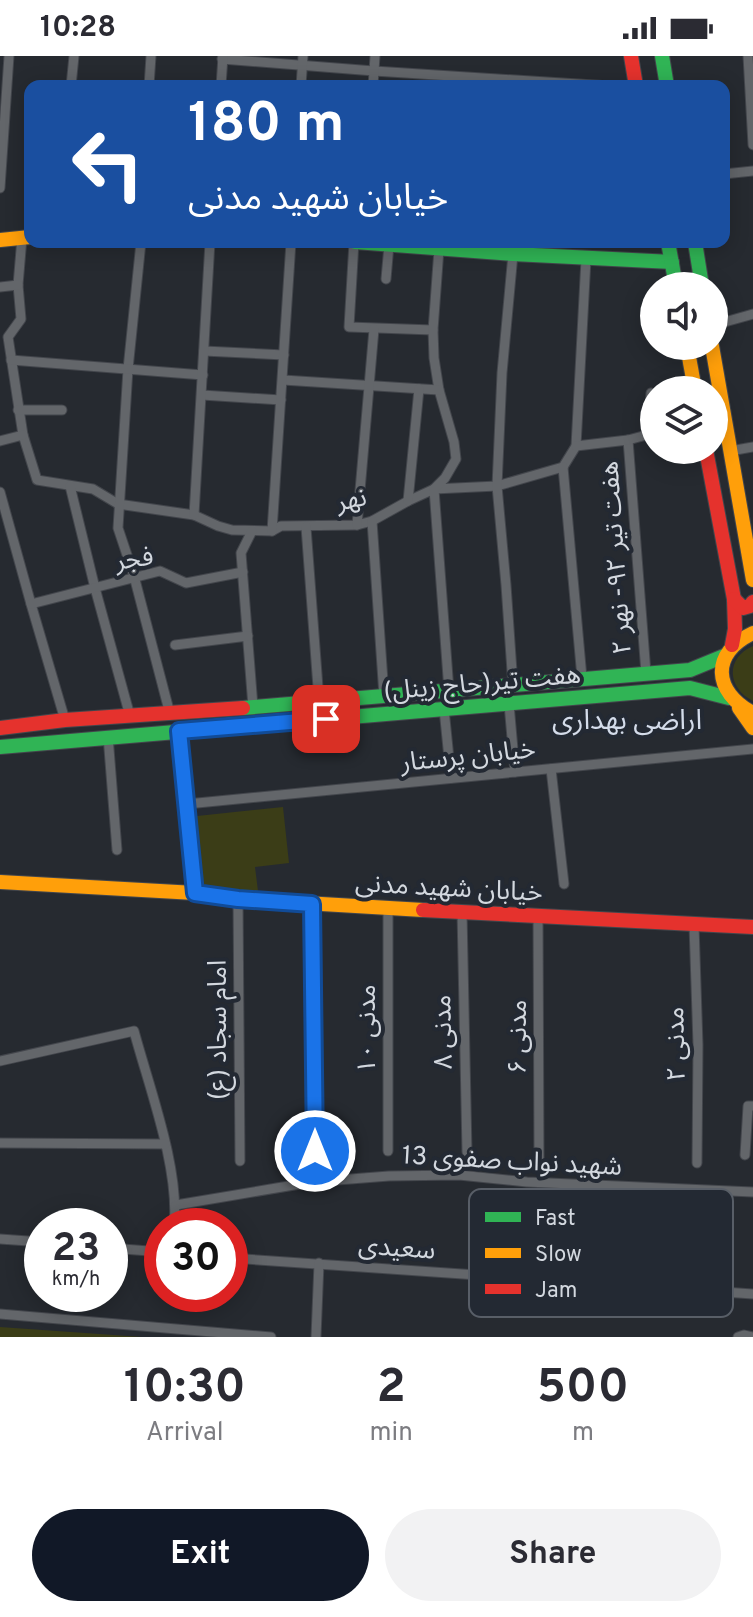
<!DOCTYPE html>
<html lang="en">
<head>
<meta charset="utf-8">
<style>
  body { margin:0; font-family:Overpass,"Noto Sans Arabic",sans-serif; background:#f2f2f3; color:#2b2b33; height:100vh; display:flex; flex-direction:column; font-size:30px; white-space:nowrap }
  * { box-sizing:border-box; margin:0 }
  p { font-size:26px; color:#7c7c81 }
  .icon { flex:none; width:44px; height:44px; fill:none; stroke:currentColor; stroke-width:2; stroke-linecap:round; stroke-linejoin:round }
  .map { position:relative; height:1281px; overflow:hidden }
  .sheet { display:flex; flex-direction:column; background:#fff; flex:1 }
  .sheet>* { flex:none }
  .top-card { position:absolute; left:24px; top:24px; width:706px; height:168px; border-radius:16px; box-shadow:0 4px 20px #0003; background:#1a4fa0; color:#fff; overflow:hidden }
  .fabs { position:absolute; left:640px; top:216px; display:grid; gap:16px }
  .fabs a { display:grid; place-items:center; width:88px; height:88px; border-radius:50%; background:#fff; box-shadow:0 4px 20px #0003; font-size:40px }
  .speed { position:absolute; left:24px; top:1152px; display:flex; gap:16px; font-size:40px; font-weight:700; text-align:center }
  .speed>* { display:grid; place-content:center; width:104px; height:104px; border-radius:50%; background:#fff; box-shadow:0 4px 20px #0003; line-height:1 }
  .speed small { font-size:20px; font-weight:400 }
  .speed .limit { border:12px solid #d22; background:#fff; color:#111 }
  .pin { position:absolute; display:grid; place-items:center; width:68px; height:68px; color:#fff; margin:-34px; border-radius:16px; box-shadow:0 4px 12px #0006 }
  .me { position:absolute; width:88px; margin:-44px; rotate:0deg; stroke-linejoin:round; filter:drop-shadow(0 0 6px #0008) }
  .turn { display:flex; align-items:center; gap:28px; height:168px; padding:0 32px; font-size:36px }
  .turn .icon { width:104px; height:104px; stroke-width:2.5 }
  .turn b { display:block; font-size:56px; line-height:68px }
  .eta { display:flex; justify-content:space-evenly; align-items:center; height:136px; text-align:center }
  .eta b { font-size:48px; font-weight:700; line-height:56px }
  .button { display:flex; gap:16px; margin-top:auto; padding:16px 32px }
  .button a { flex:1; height:92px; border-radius:48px; background:#111827; color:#fff; font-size:32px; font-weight:700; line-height:92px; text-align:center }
  .button a+a { background:#f2f2f3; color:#2b2b33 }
  .status { display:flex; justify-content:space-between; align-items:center; height:56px; padding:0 40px; background:#fff; direction:ltr }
  .status svg { height:22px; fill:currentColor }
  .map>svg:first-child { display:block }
  .green { fill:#3b3d17 }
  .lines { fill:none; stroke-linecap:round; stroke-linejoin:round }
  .street-casing { stroke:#43464c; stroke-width:11 }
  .fast-casing { stroke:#43464c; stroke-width:16 }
  .slow-casing { stroke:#43464c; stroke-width:16 }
  .jam-casing { stroke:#43464c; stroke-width:16 }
  .street { stroke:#63666a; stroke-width:9 }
  .fast { stroke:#30b455; stroke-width:14 }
  .slow { stroke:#ff9f0a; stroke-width:14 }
  .jam { stroke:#e5322d; stroke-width:14 }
  .route-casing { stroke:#114b97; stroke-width:20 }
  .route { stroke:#1a73e8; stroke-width:14 }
  .labels { text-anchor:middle; stroke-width:8; stroke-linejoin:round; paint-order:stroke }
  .street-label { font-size:26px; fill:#d3d8df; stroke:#232933 }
  .neighbourhood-label { font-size:28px; fill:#d4dcea; stroke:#232933 }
  .key { fill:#232933; stroke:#585e67; stroke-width:2 }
  .key-label { font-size:22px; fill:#d3d8df }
</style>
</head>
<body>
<div class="status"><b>10:28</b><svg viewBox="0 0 49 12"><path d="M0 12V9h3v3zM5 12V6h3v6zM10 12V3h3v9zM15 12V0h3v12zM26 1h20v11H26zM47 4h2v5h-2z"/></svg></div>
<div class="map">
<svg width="753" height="1281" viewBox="0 0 753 1281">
  <rect width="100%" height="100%" fill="#262a30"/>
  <g class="green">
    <path d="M 753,590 L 753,645 C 727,632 725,602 753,590 Z"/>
    <path d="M 283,751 L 289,807 L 255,811 L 258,835 L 202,832 L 197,760 Z"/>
    <path d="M 0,1271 L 142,1281 L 0,1281 Z"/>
  </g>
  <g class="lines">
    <defs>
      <g id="street">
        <path d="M 748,0 L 753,89"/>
        <path d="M 222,3 L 374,15 L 610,30"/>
        <path d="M 71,30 L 74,0"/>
        <path d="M 149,30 L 151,0"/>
        <path d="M 221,30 L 223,0"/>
        <path d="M 301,30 L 303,0"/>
        <path d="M 373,30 L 375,0"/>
        <path d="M 724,118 L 753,115"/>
        <path d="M 0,132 L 9,0"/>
        <path d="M 22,182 L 18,229 L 21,263 L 8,281 L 23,379 L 37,424 L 93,433 L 118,448 L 194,459 L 218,470 L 232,474 L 272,475 L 281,470 L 357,469 L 372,465 L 408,445 L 434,433 L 497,430 L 563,411 L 576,390 L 586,203"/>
        <path d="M 141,186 L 128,313 L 118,472 L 134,520 L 170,658"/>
        <path d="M 354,186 L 349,271 L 433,274"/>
        <path d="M 439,193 L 433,274 L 434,302 L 439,334 L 454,386 L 456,403 L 445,422 L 434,433 L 449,635"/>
        <path d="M 386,223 L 389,189"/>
        <path d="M 0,231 L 18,229"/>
        <path d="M 714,269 L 753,258"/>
        <path d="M 204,295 L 284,299"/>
        <path d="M 11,304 L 203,319"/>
        <path d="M 283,324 L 439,334"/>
        <path d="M 202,339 L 281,344"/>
        <path d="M 18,354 L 62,354"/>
        <path d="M 648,378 L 651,337"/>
        <path d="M 628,384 L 646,617"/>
        <path d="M 0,385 L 23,379"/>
        <path d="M 576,390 L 628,384 L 654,377"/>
        <path d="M 730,395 L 753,391"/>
        <path d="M 563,411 L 582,622"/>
        <path d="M 70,430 L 95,532 L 130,660"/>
        <path d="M 0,436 L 31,548 L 65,664"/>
        <path d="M 408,445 L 419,333"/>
        <path d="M 194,459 L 210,186"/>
        <path d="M 372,465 L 384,640"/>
        <path d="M 357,469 L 374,273"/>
        <path d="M 306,471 L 319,645"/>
        <path d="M 252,475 L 241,497 L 253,651"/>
        <path d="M 272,475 L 291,186"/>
        <path d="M 31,548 L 160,515 L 186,527 L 243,516"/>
        <path d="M 175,589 L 248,580"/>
        <path d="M 513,630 L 506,529 L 497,430 L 502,317 L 513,198"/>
        <path d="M 509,648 L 515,716"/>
        <path d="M 444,653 L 451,722"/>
        <path d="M 179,675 L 195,837"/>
        <path d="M 108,680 L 117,794"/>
        <path d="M 551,713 L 564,828"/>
        <path d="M 187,748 L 753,693"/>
        <path d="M 238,843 L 240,1105"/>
        <path d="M 312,848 L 315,1095"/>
        <path d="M 388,852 L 388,1095"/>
        <path d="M 462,856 L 467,1096"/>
        <path d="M 538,859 L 539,1102"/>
        <path d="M 694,869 L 698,989 L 697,1107"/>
        <path d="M 0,1005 L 134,975 C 149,1031 180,1113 174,1170"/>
        <path d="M 0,1087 L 165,1088"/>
        <path d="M 745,1099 L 748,1050 L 753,1050"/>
        <path d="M 176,1149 L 312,1126 L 389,1120 L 459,1119 L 527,1126 L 753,1136"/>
        <path d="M 0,1183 L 42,1186"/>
        <path d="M 110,1192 L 162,1196"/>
        <path d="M 230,1202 L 753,1238"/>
        <path d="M 0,1258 L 271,1281"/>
        <path d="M 316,1281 L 319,1207"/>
        <path d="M 738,1281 L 744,1279 L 753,1281"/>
      </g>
      <g id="fast">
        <path d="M 662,0 L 667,30"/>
        <path d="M 355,186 L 513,198 L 672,206"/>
        <path d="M 668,186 L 676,230"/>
        <path d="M 695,186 L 702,230"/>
        <path d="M 243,652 L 690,614 L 724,600"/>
        <path d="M 0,691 L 690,632 L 729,642"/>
      </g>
      <g id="slow">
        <path d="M 0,184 L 30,181"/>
        <path d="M 687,290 L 695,334"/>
        <path d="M 712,290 L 753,524"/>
        <path d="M 753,577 C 710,597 713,636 753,657"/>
        <path d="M 739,652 L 753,672"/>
        <path d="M 0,826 L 195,837 L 238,843 L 423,854"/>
      </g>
      <g id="jam">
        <path d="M 631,0 L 636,30"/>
        <path d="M 706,394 L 734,543 L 735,573 L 732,589"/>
        <path d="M 734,543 L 743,552 L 750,550 L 753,546"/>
        <path d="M 0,672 L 65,664 L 243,652"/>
        <path d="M 423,854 L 753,871"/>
      </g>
    </defs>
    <use href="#street" class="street-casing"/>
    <use href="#fast" class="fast-casing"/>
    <use href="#slow" class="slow-casing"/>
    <use href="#jam" class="jam-casing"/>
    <use href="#street" class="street"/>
    <use href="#fast" class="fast"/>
    <use href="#slow" class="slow"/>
    <use href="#jam" class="jam"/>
  </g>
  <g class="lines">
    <defs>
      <path id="route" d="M 315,1095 L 312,848 L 238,843 L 195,837 L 179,675 L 326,663"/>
    </defs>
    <use href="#route" class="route-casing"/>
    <use href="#route" class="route"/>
  </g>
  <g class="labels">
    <g class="street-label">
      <text transform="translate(351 443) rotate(-12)" y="9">نهر</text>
      <text transform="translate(134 502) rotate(-9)" y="9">فجر</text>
      <text transform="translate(615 502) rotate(-94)" y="9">هفت تیر ۹۲- نهر ۲</text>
      <text transform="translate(482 626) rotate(-5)" y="9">هفت تیر(حاج زینل)</text>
      <text transform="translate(468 699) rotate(-6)" y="9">خیابان پرستار</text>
      <text transform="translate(449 831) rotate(3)" y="9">خیابان شهید مدنی</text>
      <text transform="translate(366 973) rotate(-90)" y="9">مدنی ۱۰</text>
      <text transform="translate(217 974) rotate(-90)" y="9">امام سجاد (ع)</text>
      <text transform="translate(442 976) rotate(-91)" y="9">مدنی ۸</text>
      <text transform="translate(517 981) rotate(-90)" y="9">مدنی ۶</text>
      <text transform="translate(675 988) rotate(-91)" y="9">مدنی ۲</text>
      <text transform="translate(512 1104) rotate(3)" y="9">شهید نواب صفوی 13</text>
      <text transform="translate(397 1191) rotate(4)" y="9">سعیدی</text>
    </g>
    <g class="neighbourhood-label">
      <text x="627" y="673">اراضی بهداری</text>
    </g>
  </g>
  <rect x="469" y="1133" width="264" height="128" rx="12" class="key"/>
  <rect x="485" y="1156" width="36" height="10" fill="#30b455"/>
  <rect x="485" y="1192" width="36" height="10" fill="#ff9f0a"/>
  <rect x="485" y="1228" width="36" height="10" fill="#e5322d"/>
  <g class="key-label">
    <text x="535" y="1169">Fast</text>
    <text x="535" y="1205">Slow</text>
    <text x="535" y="1241">Jam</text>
  </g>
</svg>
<div class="fabs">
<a><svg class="icon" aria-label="sound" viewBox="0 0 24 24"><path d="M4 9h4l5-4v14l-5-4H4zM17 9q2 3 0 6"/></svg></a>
<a><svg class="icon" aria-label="layers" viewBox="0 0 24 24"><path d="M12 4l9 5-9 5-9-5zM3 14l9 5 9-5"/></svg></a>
</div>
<div class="speed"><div>23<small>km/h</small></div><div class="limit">30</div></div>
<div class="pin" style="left:326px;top:663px;background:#d93025"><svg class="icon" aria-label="arrive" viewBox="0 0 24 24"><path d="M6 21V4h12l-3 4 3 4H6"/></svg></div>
<svg class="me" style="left:315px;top:1095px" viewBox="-20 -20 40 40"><circle r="17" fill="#1a73e8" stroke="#fff" stroke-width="3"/><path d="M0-11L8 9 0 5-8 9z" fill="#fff"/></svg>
<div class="top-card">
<div class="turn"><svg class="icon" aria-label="left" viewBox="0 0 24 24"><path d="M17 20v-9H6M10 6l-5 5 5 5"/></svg><div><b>180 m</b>خیابان شهید مدنی</div></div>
</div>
</div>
<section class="sheet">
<div class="eta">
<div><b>10:30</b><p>Arrival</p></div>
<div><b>2</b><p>min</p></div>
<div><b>500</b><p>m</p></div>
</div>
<div class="button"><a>Exit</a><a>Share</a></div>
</section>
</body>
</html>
